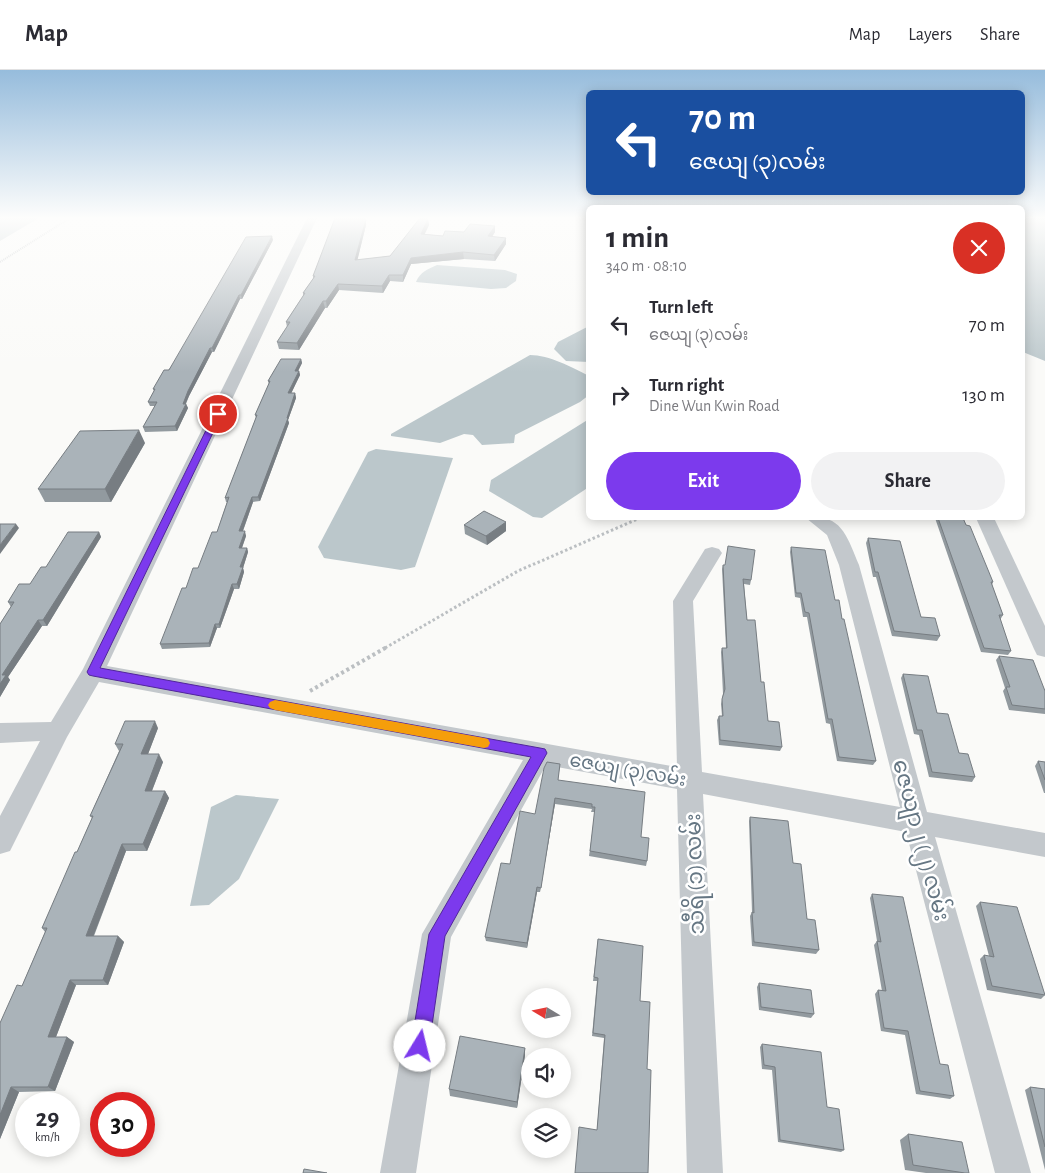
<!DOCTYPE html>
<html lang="en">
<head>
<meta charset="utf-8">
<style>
  body { margin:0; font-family:"Alegreya Sans","Noto Sans Myanmar",sans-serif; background:#f2f2f3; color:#2b2b33; height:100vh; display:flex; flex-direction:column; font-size:19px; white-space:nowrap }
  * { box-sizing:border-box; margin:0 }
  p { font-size:16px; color:#7c7c81 }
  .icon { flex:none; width:28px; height:28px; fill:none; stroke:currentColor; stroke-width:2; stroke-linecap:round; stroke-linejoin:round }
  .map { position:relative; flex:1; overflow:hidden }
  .sheet { position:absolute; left:586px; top:135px; width:439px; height:315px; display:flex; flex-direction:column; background:#fff; border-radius:8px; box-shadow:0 2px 12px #0003 }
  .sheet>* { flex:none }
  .hud { position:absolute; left:586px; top:20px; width:439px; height:105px; border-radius:8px; box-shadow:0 2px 12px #0003; background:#1a4fa0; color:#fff; overflow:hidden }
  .needle { width:32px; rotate:280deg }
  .fabs { position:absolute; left:521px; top:918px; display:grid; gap:10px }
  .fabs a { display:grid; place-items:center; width:50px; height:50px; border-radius:50%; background:#fff; box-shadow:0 2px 12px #0003; font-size:25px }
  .speed { position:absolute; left:15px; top:1022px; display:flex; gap:10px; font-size:25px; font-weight:700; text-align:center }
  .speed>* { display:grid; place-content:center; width:65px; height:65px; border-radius:50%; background:#fff; box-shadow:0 2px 12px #0003; line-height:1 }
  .speed small { font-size:12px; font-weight:400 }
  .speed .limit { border:8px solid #d22; background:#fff; color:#111 }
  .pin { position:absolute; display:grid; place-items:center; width:42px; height:42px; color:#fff; margin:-21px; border:2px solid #fff; border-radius:50%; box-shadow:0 1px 5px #0007 }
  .me { position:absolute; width:55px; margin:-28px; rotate:9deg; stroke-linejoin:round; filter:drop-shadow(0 0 4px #0008) }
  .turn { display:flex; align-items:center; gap:18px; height:105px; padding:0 20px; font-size:22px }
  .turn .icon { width:65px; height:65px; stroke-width:2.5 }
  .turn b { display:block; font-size:35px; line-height:42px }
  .round { display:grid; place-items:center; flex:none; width:52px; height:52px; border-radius:26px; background:#f2f2f3 }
  .summary { display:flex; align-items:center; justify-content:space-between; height:85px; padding:0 20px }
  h1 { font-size:30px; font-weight:700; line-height:38px }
  .cta { display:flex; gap:10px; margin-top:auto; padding:10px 20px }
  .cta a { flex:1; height:58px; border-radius:30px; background:#7c3aed; color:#fff; font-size:20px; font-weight:700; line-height:58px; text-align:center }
  .cta a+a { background:#f2f2f3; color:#2b2b33 }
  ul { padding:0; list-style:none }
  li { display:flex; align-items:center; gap:15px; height:70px; padding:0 20px }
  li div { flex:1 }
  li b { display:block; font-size:19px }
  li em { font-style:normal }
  header { display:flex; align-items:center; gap:30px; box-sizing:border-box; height:70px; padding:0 25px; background:#fff; border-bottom:1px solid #e1e1e2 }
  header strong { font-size:24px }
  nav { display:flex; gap:28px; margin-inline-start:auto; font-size:18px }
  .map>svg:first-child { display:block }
  .water { fill:#bbc7cb }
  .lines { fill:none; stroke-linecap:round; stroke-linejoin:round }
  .path-far2 { stroke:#bbbfc2; stroke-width:2; stroke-dasharray:1 1; stroke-linecap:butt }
  .path-far1 { stroke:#bbbfc2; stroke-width:3; stroke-dasharray:2.5 2.5; stroke-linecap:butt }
  .path { stroke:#bbbfc2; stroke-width:4; stroke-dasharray:3 3; stroke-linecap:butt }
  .minor { fill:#c3c8cc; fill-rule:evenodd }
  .wall { fill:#929a9f }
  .shaded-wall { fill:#777d82 }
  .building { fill:#aab3b9; stroke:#777d82 }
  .route { fill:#7c3aed; stroke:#51269a }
  .slow { fill:#f59e0b }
  .labels { text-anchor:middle; stroke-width:5; stroke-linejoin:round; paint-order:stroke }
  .street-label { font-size:19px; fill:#657683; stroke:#fff }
  .near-street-label { font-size:22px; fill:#657683; stroke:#fff }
</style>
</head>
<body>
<header>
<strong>Map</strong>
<nav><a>Map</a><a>Layers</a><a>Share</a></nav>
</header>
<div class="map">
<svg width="1045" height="1103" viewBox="0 0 1045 1103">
  <rect width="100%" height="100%" fill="#fafaf8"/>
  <g class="water">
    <path d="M 0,148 L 39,148 L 0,171 Z"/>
    <path d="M 1022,148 L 1045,148 L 1045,291 L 1023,282 Z"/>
    <path d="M 437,195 L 505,200 L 517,204 L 516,211 L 506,218 L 491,219 L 416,212 C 420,202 428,199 437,195 Z"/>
    <path d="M 589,256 L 589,292 L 566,291 L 554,279 L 558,272 Z"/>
    <path d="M 530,285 C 549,285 572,297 589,306 L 589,325 L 580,332 L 515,365 L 514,373 L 482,375 L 473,365 L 464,364 L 440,373 L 391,366 L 391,364 Z"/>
    <path d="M 589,349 L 589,417 L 542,448 L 533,447 L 489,421 L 491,410 Z"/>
    <path d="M 376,379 L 453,388 L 415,497 L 401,500 L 324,488 L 318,477 L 368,382 Z"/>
    <path d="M 236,725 L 279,729 L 239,809 L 209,835 L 190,836 L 211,737 Z"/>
  </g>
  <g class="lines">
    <path class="path-far2" d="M 0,192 L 70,148"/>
    <path class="path-far1" d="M 385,578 L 518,501 L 640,448"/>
    <path class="path" d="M 310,621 L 387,577"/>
    <g class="minor">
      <path d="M 307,148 L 317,148 L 107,596 L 677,697 L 673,531 L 705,479 L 712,477 L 719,479 L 722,483 L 693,531 L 702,702 L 900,737 L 839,495 L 827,465 L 806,448 C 842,443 847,467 859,495 L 927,742 L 1045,763 L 1045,787 L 935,767 L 1031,1103 L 995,1103 L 906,762 L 703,724 L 723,1103 L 687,1103 L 677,719 L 546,695 L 451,867 L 416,1103 L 380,1103 L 422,864 L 523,690 L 99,612 L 67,667 L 10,781 L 0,784 L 0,746 L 40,671 L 0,673 L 0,653 L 51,652 L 83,599 Z"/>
      <path d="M 976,448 L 994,448 L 1045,556 L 1045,587 L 1037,585 L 1034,579 Z"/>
    </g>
  </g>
  <g class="wall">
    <path d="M 364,148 L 366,155 L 357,190 L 390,186 L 428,149 L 429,155 L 424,164 L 443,166 L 464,162 L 495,156 L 495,162 L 492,167 L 506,174 L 495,191 L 464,189 L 411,194 L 403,212 L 390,211 L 383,223 L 339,220 L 327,238 L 325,238 L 299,280 L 279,279 L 277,272 L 287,257 L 286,252 L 303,226 L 303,223 L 313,209 L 313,206 Z"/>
    <path d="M 273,170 L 242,229 L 240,229 L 214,282 L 212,282 L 189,326 L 186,334 L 188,338 L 177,361 L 145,362 L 143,357 L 155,336 L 150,336 L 148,332 L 154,321 L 153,319 Z"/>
    <path d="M 301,289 L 302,293 L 298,301 L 299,301 L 300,305 L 291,323 L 295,323 L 296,328 L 288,350 L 289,353 L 260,431 L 253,432 L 243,461 L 246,466 L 242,478 L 247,478 L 248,482 L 243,498 L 244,502 L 239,519 L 234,519 L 220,558 L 217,558 L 210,577 L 162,579 L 160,574 L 186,518 L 198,498 L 217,462 L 227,432 L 226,432 L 225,428 L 256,348 L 255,345 L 269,314 L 268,311 Z"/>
    <path d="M 145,373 L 111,432 L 45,432 L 38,419 Z"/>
    <path d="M 935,448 L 963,448 L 966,455 L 993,512 L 992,515 L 1003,545 L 1000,550 L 1011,581 L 1008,585 L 981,582 Z"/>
    <path d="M 506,452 L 506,461 L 487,475 L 465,464 L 464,455 Z"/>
    <path d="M 99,462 L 101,467 L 47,556 L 42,556 L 8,607 L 10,610 L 0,627 L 0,554 L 11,537 L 8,532 L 30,514 L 46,497 Z"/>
    <path d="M 868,468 L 921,547 L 940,566 L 937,571 L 892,566 L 876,507 L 873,507 L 866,473 Z"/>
    <path d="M 791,477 L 835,530 L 842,549 L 876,691 L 873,695 L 837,691 L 830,654 L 826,653 L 807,547 L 803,547 L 800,528 L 795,527 L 790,482 Z"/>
    <path d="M 723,495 L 751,510 L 750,515 L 744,514 L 747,550 L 761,612 L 768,651 L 782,677 L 780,681 L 719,675 L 717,650 L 719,646 L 722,646 L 721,634 L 723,624 L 721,582 L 722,578 L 726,578 L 722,499 Z"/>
    <path d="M 999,586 L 1045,621 L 1045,644 L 1009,640 L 1003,621 L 1005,618 L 996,590 Z"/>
    <path d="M 903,604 L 937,643 L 959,683 L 975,707 L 972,712 L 929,707 L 919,665 L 914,664 L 901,608 Z"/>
    <path d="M 158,658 L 148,684 L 163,692 L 152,721 L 165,721 L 169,728 L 147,781 L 126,781 L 94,866 L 118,866 L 124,872 L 108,915 L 76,915 L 56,967 L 67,967 L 74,972 L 55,1021 L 19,1022 L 0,1069 L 0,953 L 22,916 L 45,862 L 42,858 L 77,782 L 92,748 L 90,746 L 119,681 L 115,674 Z"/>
    <path d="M 1038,691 L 1045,692 L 1045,723 L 1044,723 L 1035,696 Z"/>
    <path d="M 560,694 L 558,710 L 641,767 L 647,791 L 646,796 L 589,786 L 595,742 L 591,742 L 592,739 L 555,734 L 540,822 L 537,822 L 527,878 L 486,871 L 485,867 L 510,794 Z"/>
    <path d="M 750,747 L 793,793 L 807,849 L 819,880 L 816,884 L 752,876 L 750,846 L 752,842 L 749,751 Z"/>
    <path d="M 872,824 L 940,994 L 954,1026 L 950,1029 L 916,1024 L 905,965 L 881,961 L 875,924 L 878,920 L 882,921 L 874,875 L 877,871 L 870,828 Z"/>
    <path d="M 980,832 L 1045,925 L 1041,929 L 987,920 L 980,889 L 984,885 L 989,886 L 976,836 Z"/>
    <path d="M 598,869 L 640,931 L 647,999 L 597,1060 L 604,968 L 592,966 L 597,911 L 593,911 Z"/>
    <path d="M 759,913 L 814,944 L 811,948 L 759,940 L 757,917 Z"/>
    <path d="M 762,974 L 827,1037 L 844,1080 L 841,1082 L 778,1072 L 772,1000 L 762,999 L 760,977 Z"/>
    <path d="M 525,978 L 525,985 L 517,1038 L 450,1026 L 449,1019 Z"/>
    <path d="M 1030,1017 L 1045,1019 L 1045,1100 L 1025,1020 Z"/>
    <path d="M 908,1064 L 965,1103 L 926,1103 L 905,1100 L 900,1070 Z"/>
  </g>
  <g class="shaded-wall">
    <path d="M 366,149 L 366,155 L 356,196 L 355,190 Z"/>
    <path d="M 428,149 L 429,155 L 422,170 L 421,164 Z"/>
    <path d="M 495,156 L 495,162 L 488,172 L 488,166 Z"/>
    <path d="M 272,166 L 273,170 L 242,229 L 241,225 Z"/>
    <path d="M 506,168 L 506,174 L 495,191 L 494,185 Z"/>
    <path d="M 463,182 L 464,189 L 411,194 L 403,212 L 403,205 L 411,188 Z"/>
    <path d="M 389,205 L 390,211 L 383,223 L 382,216 Z"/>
    <path d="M 338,214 L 339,220 L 327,238 L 326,231 Z"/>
    <path d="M 239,225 L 240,229 L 214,282 L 212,278 Z"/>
    <path d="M 323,231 L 325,238 L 299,280 L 297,273 Z"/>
    <path d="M 210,278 L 212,282 L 189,326 L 184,337 L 186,334 L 188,338 L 177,361 L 175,356 L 183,334 L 188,321 Z"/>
    <path d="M 301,289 L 302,293 L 296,305 L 295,301 Z"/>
    <path d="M 299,301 L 300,305 L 289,328 L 288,323 Z"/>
    <path d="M 295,323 L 296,328 L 288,350 L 289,353 L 260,431 L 258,427 Z"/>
    <path d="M 139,360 L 145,373 L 111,432 L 105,419 Z"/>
    <path d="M 252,427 L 253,432 L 241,466 L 239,461 Z"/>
    <path d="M 506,452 L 506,461 L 487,475 L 486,466 Z"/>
    <path d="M 16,454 L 19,458 L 0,484 L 0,475 Z"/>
    <path d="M 245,461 L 246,466 L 240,483 L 239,478 Z"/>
    <path d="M 99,462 L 101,467 L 47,556 L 43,550 Z"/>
    <path d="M 247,478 L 248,482 L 243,498 L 244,502 L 239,519 L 237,514 L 240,497 Z"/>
    <path d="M 232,514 L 234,519 L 220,558 L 219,554 Z"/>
    <path d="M 38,550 L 42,556 L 8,607 L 10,610 L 0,627 L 0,614 L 2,605 Z"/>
    <path d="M 215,554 L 217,558 L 210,577 L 209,573 Z"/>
    <path d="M 155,651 L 158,658 L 145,692 L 141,684 Z"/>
    <path d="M 159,684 L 163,692 L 149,728 L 145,721 Z"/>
    <path d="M 165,721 L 169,728 L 147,781 L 143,774 Z"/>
    <path d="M 555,728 L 555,734 L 540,822 L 541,818 Z"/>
    <path d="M 122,774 L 126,781 L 91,872 L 86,866 Z"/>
    <path d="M 537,817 L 537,822 L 527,878 L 527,873 Z"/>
    <path d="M 118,866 L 124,872 L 108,915 L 103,910 Z"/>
    <path d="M 70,910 L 76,915 L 54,972 L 48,967 Z"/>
    <path d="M 67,967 L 74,972 L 55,1021 L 48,1017 Z"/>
    <path d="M 525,978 L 525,985 L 517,1038 L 517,1032 Z"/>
    <path d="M 11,1017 L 19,1022 L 0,1069 L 0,1045 Z"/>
  </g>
  <g class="building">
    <path d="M 335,148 L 362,148 L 362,149 L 366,149 L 355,190 L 390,186 L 420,148 L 426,148 L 428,149 L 421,164 L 443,166 L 445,161 L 464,162 L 470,154 L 495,156 L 488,166 L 506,168 L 494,185 L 463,182 L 411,188 L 403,205 L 389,205 L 382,216 L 338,214 L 326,231 L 323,231 L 297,273 L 277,272 L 290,252 L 286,252 L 305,223 L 303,223 L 315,206 L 313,206 Z"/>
    <path d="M 272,166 L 241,225 L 239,225 L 212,278 L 210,278 L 188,321 L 183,334 L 186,334 L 175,356 L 143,357 L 157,332 L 148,332 L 155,319 L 153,319 L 164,300 L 169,300 L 246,167 Z"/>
    <path d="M 281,289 L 301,289 L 295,301 L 299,301 L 288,323 L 295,323 L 287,348 L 288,348 L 258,427 L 252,427 L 239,461 L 245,461 L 239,478 L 247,478 L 240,497 L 243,497 L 237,514 L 232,514 L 219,554 L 215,554 L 209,573 L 160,574 L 182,518 L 186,518 L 193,498 L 198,498 L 212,462 L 217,462 L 229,427 L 225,428 L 257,345 L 255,345 L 270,311 L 268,311 Z"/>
    <path d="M 139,360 L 105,419 L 38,419 L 80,361 Z"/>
    <path d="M 484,441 L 506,452 L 486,466 L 464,455 Z"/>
    <path d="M 938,448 L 963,448 L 966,455 L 970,456 L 993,512 L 991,512 L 1003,545 L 999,545 L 1011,581 L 984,578 Z"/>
    <path d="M 0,454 L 16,454 L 0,475 Z"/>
    <path d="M 68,462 L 99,462 L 43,550 L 38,550 L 2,605 L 6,605 L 0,614 L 0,554 L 14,532 L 8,532 L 19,514 L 30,514 L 41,497 L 46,497 Z"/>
    <path d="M 868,468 L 900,471 L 921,547 L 935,548 L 940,566 L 894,561 L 878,502 L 875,502 Z"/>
    <path d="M 728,476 L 755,480 L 751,510 L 743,509 L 747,550 L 755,550 L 761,612 L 764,612 L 768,651 L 779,652 L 782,677 L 720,670 L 719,646 L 723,646 L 722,629 L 725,619 L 722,578 L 727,578 L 723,495 L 725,495 Z"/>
    <path d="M 791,477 L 825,480 L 835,530 L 839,530 L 842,549 L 844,549 L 876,691 L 839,687 L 832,649 L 828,649 L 809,543 L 805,542 L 801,523 L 796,523 Z"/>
    <path d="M 999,586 L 1033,590 L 1045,621 L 1045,639 L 1012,635 L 1006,617 L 1010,617 Z"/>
    <path d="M 903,604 L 928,606 L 937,643 L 948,644 L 959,683 L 968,684 L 975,707 L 932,702 L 922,660 L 917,660 Z"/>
    <path d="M 125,651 L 155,651 L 141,684 L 159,684 L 145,721 L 165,721 L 143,774 L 122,774 L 86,866 L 118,866 L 103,910 L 70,910 L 48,967 L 67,967 L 48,1017 L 11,1017 L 0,1045 L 0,953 L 17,915 L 22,916 L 47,858 L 42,858 L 75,782 L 77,782 L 93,746 L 90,746 L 123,674 L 115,674 Z"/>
    <path d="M 1038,691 L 1045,692 L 1045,710 Z"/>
    <path d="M 547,692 L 560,694 L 558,710 L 645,722 L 641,767 L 649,768 L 647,791 L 590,781 L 595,737 L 592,737 L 592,734 L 555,728 L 541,818 L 537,817 L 527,873 L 485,867 L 501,793 L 510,794 L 520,741 L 535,744 L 544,698 Z"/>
    <path d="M 750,747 L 788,751 L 793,793 L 801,794 L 807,849 L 815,850 L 819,880 L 754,872 L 752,842 L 754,843 Z"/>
    <path d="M 872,824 L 903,827 L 940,994 L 948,995 L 954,1026 L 920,1021 L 908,961 L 884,958 L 878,920 L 886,921 L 877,871 L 881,872 Z"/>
    <path d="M 980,832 L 1017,837 L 1045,925 L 992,916 L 984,885 L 994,887 Z"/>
    <path d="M 598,869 L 643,876 L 640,931 L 650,932 L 647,999 L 651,1000 L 648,1103 L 575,1103 L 579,1057 L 597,1060 L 605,965 L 593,963 L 598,908 L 594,907 Z"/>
    <path d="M 759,913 L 811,920 L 814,944 L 761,937 Z"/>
    <path d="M 460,966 L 525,978 L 517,1032 L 449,1019 Z"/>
    <path d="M 762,974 L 821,982 L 827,1037 L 839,1039 L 844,1080 L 780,1070 L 775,997 L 764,995 Z"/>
    <path d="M 1030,1017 L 1045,1019 L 1045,1077 Z"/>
    <path d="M 908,1064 L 962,1072 L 969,1103 L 965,1103 L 913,1095 Z"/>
    <path d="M 304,1099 L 327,1103 L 303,1103 Z"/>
  </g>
  <linearGradient id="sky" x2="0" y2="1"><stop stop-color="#96bcdc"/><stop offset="0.49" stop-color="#fdfdfc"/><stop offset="1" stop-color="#fdfdfc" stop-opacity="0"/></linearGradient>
  <rect width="1045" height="302" fill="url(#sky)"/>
  <path class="route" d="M 215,342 L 222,344 L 100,598 L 540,678 L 545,679 L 547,683 L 445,866 L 429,976 L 426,982 L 420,985 L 414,982 L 411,976 L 429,864 L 531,687 L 93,606 L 89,605 L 87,602 Z"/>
  <path class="slow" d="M 275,630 L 484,668 L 488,669 L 490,673 L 488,677 L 484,678 L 275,640 L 270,638 L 268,635 L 270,632 Z"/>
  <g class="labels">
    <g class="street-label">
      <text transform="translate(628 699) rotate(10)" y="7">ဇေယျ (၃)လမ်း</text>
    </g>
    <g class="near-street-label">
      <text transform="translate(922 770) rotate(75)" y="8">ဇေယျာ၂ (၂) လမ်း</text>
      <text transform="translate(694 804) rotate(-92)" y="8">သီရိ (၁) လမ်း</text>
    </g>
  </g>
</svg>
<div class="fabs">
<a><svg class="needle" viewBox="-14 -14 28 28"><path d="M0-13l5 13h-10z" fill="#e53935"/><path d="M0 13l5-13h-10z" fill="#7c7c81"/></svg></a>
<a><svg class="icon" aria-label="sound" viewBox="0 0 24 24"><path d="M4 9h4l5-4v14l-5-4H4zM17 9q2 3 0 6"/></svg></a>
<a><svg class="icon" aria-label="layers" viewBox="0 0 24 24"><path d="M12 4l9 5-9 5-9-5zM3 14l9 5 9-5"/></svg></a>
</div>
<div class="speed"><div>29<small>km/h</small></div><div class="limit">30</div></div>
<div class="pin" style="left:218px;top:344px;background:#d93025"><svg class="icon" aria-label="arrive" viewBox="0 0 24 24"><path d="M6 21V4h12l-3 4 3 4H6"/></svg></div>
<svg class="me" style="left:420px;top:976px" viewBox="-20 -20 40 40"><circle r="19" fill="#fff"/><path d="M0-13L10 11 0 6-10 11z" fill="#7c3aed"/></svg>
<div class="hud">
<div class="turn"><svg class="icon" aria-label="left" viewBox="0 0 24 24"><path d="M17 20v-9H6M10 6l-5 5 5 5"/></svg><div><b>70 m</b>ဇေယျ (၃)လမ်း</div></div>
</div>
<section class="sheet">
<div class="summary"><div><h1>1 min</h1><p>340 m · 08:10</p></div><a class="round" style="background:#d93025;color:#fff"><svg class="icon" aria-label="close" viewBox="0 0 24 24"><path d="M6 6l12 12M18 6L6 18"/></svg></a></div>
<ul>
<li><svg class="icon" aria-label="left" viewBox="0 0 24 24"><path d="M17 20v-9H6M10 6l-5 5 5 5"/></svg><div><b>Turn left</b><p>ဇေယျ (၃)လမ်း</p></div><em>70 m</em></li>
<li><svg class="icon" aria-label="right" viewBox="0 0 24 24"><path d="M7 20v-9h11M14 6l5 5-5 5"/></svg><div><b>Turn right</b><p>Dine Wun Kwin Road</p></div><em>130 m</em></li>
</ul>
<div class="cta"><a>Exit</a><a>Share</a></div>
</section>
</div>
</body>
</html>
